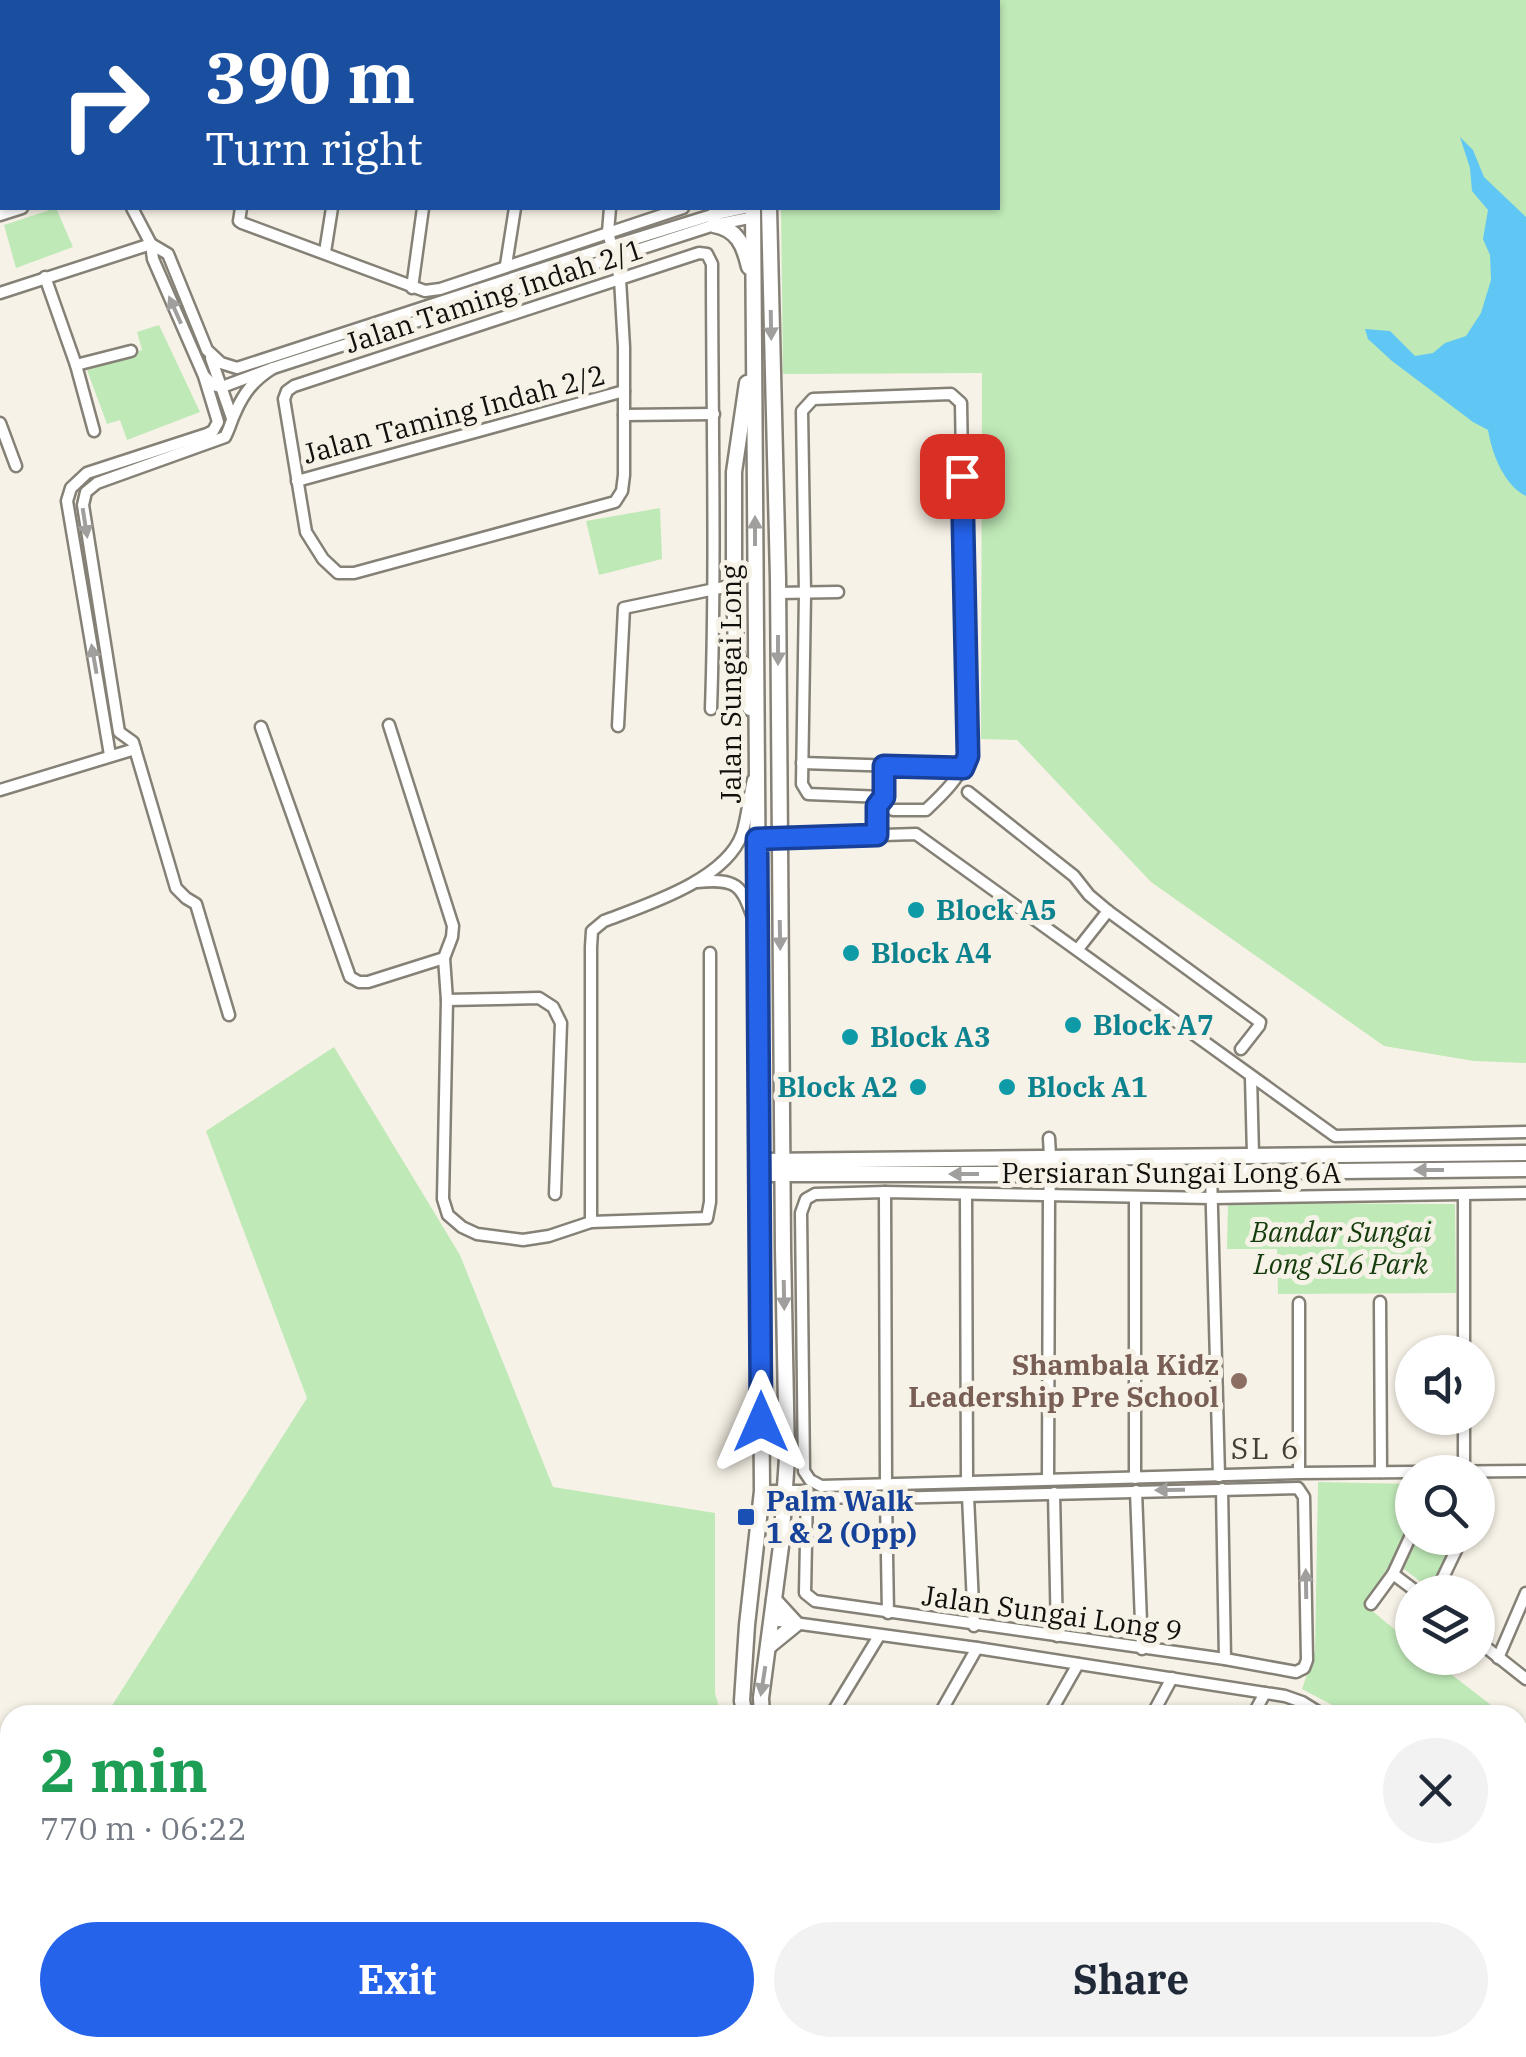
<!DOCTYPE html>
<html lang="en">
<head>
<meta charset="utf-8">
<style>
  body { margin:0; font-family:"IBM Plex Serif",serif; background:#f2f2f3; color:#1f2937; height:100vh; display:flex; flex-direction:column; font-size:38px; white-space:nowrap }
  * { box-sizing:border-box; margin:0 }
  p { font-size:32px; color:#747a83 }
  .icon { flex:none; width:55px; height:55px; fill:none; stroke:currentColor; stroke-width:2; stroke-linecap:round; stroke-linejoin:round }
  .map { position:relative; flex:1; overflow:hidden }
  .panel { position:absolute; left:0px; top:1705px; width:1528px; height:352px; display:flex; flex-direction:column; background:#fff; border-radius:30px 30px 0 0; box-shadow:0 2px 8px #0004 }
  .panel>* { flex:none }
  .banner { position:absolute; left:0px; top:0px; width:1000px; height:210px; box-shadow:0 2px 8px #0004; background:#1a4fa0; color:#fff; overflow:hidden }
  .buttons { position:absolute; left:1395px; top:1335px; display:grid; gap:20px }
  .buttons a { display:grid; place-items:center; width:100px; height:100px; border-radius:50%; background:#fff; box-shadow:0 2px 8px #0004; font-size:50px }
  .pin { position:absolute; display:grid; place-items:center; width:85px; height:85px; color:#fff; margin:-42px; border-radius:20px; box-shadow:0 5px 15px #0006 }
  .me { position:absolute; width:110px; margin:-55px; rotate:0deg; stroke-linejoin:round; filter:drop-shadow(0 0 8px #0008) }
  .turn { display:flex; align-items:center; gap:35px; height:210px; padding:0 40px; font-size:45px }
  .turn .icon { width:130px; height:130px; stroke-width:2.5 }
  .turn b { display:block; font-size:70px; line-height:85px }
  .round { display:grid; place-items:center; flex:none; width:105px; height:105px; border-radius:52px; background:#f2f2f3 }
  .overview { display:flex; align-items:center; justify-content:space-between; height:170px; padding:0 40px }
  h1 { font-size:60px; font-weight:700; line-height:75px; color:#1e9e55 }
  .primary-button { display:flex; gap:20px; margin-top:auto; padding:20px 40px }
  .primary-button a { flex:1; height:115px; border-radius:60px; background:#2563eb; color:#fff; font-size:40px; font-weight:700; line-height:115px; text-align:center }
  .primary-button a+a { background:#f2f2f3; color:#1f2937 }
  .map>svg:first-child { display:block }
  .green { fill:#bfe9b7 }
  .water { fill:#60c7f4 }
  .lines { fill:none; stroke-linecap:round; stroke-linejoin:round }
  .street-casing { stroke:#858177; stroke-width:15 }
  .secondary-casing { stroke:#858177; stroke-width:19 }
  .street { stroke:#fff; stroke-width:10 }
  .secondary { stroke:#fff; stroke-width:14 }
  .oneway { fill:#a09f9e }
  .route-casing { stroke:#184099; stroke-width:25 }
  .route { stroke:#2563eb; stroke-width:18 }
  .culture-dot { fill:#0f9aa8; stroke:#f7f2e7; stroke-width:4 }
  .education-dot { fill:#8d6e63; stroke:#f7f2e7; stroke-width:4 }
  .transit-dot { fill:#1a4fb4; stroke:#f7f2e7; stroke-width:4 }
  .labels { text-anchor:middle; stroke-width:10; stroke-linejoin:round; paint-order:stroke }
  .street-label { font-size:28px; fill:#11100c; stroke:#f7f2e7 }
  .culture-label { font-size:28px; font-weight:bold; fill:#0d838f; stroke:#f7f2e7; text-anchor:start }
  .park-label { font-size:28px; font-style:italic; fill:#153c0d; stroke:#f7f2e7 }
  .education-label { font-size:28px; font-weight:bold; fill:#785e54; stroke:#f7f2e7; text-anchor:end }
  .transit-label { font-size:28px; font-weight:bold; fill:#164399; stroke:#f7f2e7; text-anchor:start }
  .neighbourhood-label { font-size:30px; letter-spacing:2.5px; fill:#444037; stroke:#f7f2e7 }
</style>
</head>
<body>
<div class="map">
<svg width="1526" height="2057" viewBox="0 0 1526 2057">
  <rect width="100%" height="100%" fill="#f7f2e7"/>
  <g class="green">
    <path d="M 784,0 L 1526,0 L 1526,1063 L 1474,1061 L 1384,1046 L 1151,882 L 1017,740 L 981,739 L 982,373 L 783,374 L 781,208 L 998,208 L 998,2 L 784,2 Z"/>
    <path d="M 56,208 L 73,247 L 16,268 L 4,225 Z"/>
    <path d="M 159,325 L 200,412 L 127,440 L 120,420 L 107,424 L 87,370 L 142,350 L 137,332 Z"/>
    <path d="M 660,508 L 662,559 L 599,575 L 586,521 Z"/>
    <path d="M 334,1047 L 460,1255 L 553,1487 L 715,1513 L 715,1693 L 721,1715 L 106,1715 L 307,1398 L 206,1131 Z"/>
    <path d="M 1228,1203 L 1455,1204 L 1456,1293 L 1278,1294 L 1277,1249 L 1227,1249 Z"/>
    <path d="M 1318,1482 L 1412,1484 L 1412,1513 L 1398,1552 L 1364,1604 L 1412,1644 L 1412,1658 L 1430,1658 L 1504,1715 L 1351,1715 L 1302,1689 L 1315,1651 Z"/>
    <path d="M 1416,1538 L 1453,1541 L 1430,1589 L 1404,1569 Z"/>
    <path d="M 10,1780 L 10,2048 L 831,2048 L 835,2057 L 0,2057 L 0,1782 Z"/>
  </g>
  <path class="water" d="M 1460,137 L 1473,150 L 1484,177 L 1526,217 L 1526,496 C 1504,485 1492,454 1488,430 L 1473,422 L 1392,361 L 1368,339 L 1365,329 L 1390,331 L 1415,356 L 1433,353 L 1445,343 L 1466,336 L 1481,313 L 1491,280 L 1490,255 L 1483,239 L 1488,210 L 1472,191 L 1470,168 Z"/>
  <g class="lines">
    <defs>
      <g id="street">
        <path d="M 88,0 L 89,2"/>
        <path d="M 203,2 L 204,0"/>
        <path d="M 271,2 L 272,0"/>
        <path d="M 364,2 L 364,0"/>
        <path d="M 455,2 L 455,0"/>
        <path d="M 547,2 L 548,0"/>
        <path d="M 637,2 L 638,0"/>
        <path d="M 728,2 L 728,0"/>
        <path d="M 0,123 L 2,130"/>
        <path d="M 241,208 L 239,221 L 242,223 L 425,291 L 440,289 L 683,208"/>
        <path d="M 610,208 L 608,232 L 620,279 L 624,347 L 624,475 L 622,491 L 615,502 L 354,573 L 338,573 L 323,559 L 306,532 L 284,399 L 287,391 L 294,386 C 429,341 564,297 699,253 L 707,254 L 712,264 C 712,413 716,561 711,709"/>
        <path d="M 0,215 L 22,208"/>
        <path d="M 151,244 L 168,254 L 207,350 L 221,363 L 237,368 L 612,246 L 712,215 L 744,208"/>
        <path d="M 325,252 L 332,208"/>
        <path d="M 506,265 L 515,208"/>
        <path d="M 45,277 L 76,365 L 94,431"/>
        <path d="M 412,288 L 423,208"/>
        <path d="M 0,293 L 151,244"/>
        <path d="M 211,358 L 232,418"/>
        <path d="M 76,365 L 131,351"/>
        <path d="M 205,377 L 213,385 L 222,387 L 273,368 L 714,225 L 754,217"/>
        <path d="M 624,415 L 714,414"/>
        <path d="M 0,423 L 16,466"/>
        <path d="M 297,481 L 624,391"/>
        <path d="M 777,593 L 838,592"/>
        <path d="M 389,725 L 453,926 L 452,937 L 444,958 L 447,1000 L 443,1199 L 448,1215 L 462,1227 L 477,1234 L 523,1240 L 549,1236 L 591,1222 L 707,1218 L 710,1202 L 710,953"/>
        <path d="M 618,726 L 624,608 L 734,585"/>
        <path d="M 261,727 L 350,977 L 359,982 L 368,982 L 444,958"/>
        <path d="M 110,755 L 67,501 L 71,488 L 87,473 L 207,434 L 213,431 L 218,422 L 204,376 L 153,259 L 151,244 L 132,208"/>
        <path d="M 802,763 L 963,768"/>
        <path d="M 0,790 L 135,749"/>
        <path d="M 968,792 L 1074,876 L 1089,895 L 1108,911 L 1260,1022 L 1259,1026 L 1241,1049"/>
        <path d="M 884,797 L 808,794 L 802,784 L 805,593 L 802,411 L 813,399 L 951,394 L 961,403 L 967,756 C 961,777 942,795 926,810 L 893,810"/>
        <path d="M 877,835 L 877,806 L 884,797 L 885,766"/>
        <path d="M 757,839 L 916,834 L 1335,1136 L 1526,1132"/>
        <path d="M 697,882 C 740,878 741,886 755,923"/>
        <path d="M 1078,949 L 1108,911"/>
        <path d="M 447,1000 L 539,998 L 553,1007 L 561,1023 L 555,1194"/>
        <path d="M 229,1015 L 196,904 L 186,898 L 176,888 L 135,749 L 133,742 L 119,732 L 83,505 L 86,492 L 97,483 L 225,437 C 230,428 231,421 235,413 C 244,392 254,380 273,368"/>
        <path d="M 1251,1077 L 1253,1155"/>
        <path d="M 1211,1172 L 1219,1476"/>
        <path d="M 885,1192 L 886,1483"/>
        <path d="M 1526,1193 L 1213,1198 L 885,1192 L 815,1194 L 806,1199 L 801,1213 L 804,1471 L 810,1480 L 821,1486 L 1299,1473 L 1526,1471"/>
        <path d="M 966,1194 L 967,1482"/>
        <path d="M 1464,1195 L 1464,1352"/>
        <path d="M 1135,1197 L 1135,1478"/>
        <path d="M 591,1222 L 591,947 L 592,931 L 604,921 C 646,905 726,880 742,834 C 747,819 749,796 753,780"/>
        <path d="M 1380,1302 L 1381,1472"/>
        <path d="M 1299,1303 L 1299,1473"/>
        <path d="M 1464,1471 L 1464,1418"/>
        <path d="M 1048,1478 L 1049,1195 L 1051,1174 L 1049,1138"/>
        <path d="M 1222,1489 L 1225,1659"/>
        <path d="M 762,1491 L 807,1491 L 805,1593 L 815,1601 L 1225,1659 L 1296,1672 L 1304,1668 L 1307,1660 L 1304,1497 L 1298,1488 L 886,1498 L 808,1497"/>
        <path d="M 1136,1491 L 1142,1649"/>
        <path d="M 1054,1493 L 1057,1636"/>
        <path d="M 968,1496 L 974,1626"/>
        <path d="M 886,1498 L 888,1613"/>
        <path d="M 1393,1574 L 1417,1592"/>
        <path d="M 1436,1592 L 1460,1542 L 1457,1538"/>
        <path d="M 1371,1604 L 1393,1574 L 1412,1533"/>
        <path d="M 772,1620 L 977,1648 L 1285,1696 L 1302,1702 L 1323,1715"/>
        <path d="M 1478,1641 L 1526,1679"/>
        <path d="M 1498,1658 L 1526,1593"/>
        <path d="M 831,1715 L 879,1636"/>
        <path d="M 939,1715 L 977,1648"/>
        <path d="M 1049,1715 L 1078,1664"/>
        <path d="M 1152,1715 L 1172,1678"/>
        <path d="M 1253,1715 L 1265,1693"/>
        <path d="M 1518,1823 L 1526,1828"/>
        <path d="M 1518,1940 L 1526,1925"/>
        <path d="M 891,2048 L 894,2057"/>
        <path d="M 1367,2049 L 1368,2048"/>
        <path d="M 965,2057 L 970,2048"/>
        <path d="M 1066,2057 L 1071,2048"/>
        <path d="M 1164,2057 L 1169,2048"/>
        <path d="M 1268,2057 L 1273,2048"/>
        <path d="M 1453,2057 L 1459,2048"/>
      </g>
      <g id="secondary">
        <path d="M 754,2 L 754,0"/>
        <path d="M 771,2 L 771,0"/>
        <path d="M 715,214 L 724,208"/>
        <path d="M 714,225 C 737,229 744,245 749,267"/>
        <path d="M 747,383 L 734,472 L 734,585 L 736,651 L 750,708"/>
        <path d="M 759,1161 L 1526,1153"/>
        <path d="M 759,1174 L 1051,1174 L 1526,1169"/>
        <path d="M 769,1646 L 796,1624 L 774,1600"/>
        <path d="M 745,1715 L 742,1701 L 747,1625 L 762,1491 L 753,208"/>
        <path d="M 762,1715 L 761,1698 L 781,1546 L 787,1458 L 783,1249 L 778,578 L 769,208"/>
        <path d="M 850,2048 L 854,2057"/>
        <path d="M 870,2048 L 873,2057"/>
      </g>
    </defs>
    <use href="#street" class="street-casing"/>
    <use href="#secondary" class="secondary-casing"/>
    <use href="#street" class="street"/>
    <use href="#secondary" class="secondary"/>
  </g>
  <defs><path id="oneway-solid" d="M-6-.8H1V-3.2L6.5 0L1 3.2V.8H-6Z" transform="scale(2.5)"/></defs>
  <g class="oneway">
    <use href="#oneway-solid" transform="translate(175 310) rotate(-114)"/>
    <use href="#oneway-solid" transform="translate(771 325) rotate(89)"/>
    <use href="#oneway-solid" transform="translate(85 523) rotate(81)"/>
    <use href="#oneway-solid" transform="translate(755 531) rotate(-90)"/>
    <use href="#oneway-solid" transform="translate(778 650) rotate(90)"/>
    <use href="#oneway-solid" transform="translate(94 659) rotate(-100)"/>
    <use href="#oneway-solid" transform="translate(780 935) rotate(89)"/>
    <use href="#oneway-solid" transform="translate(1429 1170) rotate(180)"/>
    <use href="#oneway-solid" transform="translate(964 1174) rotate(-180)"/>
    <use href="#oneway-solid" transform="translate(784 1295) rotate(89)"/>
    <use href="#oneway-solid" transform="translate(1170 1490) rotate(179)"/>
    <use href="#oneway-solid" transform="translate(1306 1584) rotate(-91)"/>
    <use href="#oneway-solid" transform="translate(763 1681) rotate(99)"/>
  </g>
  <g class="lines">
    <defs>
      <path id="route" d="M 761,1422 L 757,839 L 877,835 L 877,806 L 884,797 L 884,766 L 963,768 L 968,756 L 962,476"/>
    </defs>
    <use href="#route" class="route-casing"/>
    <use href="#route" class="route"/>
  </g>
  <g class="culture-dot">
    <circle cx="916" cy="910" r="10"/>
    <circle cx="851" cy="953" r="10"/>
    <circle cx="1073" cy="1025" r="10"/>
    <circle cx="850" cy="1037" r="10"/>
    <circle cx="918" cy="1087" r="10"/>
    <circle cx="1007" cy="1087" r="10"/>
  </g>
  <circle class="education-dot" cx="1239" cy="1381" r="10"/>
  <rect class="transit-dot" x="736" y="1507" width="20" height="20" rx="5"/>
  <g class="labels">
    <g class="street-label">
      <text transform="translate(494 296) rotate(-18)" y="10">Jalan Taming Indah 2/1</text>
      <text transform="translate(454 414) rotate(-15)" y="10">Jalan Taming Indah 2/2</text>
      <text transform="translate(731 684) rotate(-90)" y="10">Jalan Sungai Long</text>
      <text x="1171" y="1183">Persiaran Sungai Long 6A</text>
      <text transform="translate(1052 1613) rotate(8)" y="10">Jalan Sungai Long 9</text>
    </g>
    <g class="culture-label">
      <text x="936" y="920">Block A5</text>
      <text x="871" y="963">Block A4</text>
      <text x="1093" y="1035">Block A7</text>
      <text x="870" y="1047">Block A3</text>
      <text x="898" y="1097" text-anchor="end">Block A2</text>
      <text x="1027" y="1097">Block A1</text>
    </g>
    <g class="park-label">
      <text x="1341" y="1242">Bandar Sungai<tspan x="1341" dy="32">Long SL6 Park</tspan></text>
    </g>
    <g class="education-label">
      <text x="1219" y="1375">Shambala Kidz<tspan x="1219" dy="32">Leadership Pre School</tspan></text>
    </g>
    <g class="transit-label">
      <text x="766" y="1511">Palm Walk<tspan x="766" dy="32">1 &amp; 2 (Opp)</tspan></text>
    </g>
    <g class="neighbourhood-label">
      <text x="1266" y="1459">SL 6</text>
    </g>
  </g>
</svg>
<div class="buttons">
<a><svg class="icon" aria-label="sound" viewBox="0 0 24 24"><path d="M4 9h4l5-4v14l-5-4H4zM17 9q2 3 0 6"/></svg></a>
<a><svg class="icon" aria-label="search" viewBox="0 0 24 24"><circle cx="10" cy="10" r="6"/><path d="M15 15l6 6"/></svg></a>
<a><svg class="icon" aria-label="layers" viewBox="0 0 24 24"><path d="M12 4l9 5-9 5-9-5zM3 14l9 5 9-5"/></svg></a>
</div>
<div class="pin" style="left:962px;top:476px;background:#d93025"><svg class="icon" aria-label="arrive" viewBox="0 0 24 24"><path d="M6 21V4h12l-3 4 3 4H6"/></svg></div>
<svg class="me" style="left:761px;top:1422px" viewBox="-20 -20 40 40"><path d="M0-17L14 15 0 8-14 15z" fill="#2563eb" stroke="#fff" stroke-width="4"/></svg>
<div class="banner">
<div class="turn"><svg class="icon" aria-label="right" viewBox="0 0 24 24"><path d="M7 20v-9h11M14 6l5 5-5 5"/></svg><div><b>390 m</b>Turn right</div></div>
</div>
<section class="panel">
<div class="overview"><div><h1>2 min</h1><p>770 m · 06:22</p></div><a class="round"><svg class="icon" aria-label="close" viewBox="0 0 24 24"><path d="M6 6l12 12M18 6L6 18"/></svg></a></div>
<div class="primary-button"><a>Exit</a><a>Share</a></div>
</section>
</div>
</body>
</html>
